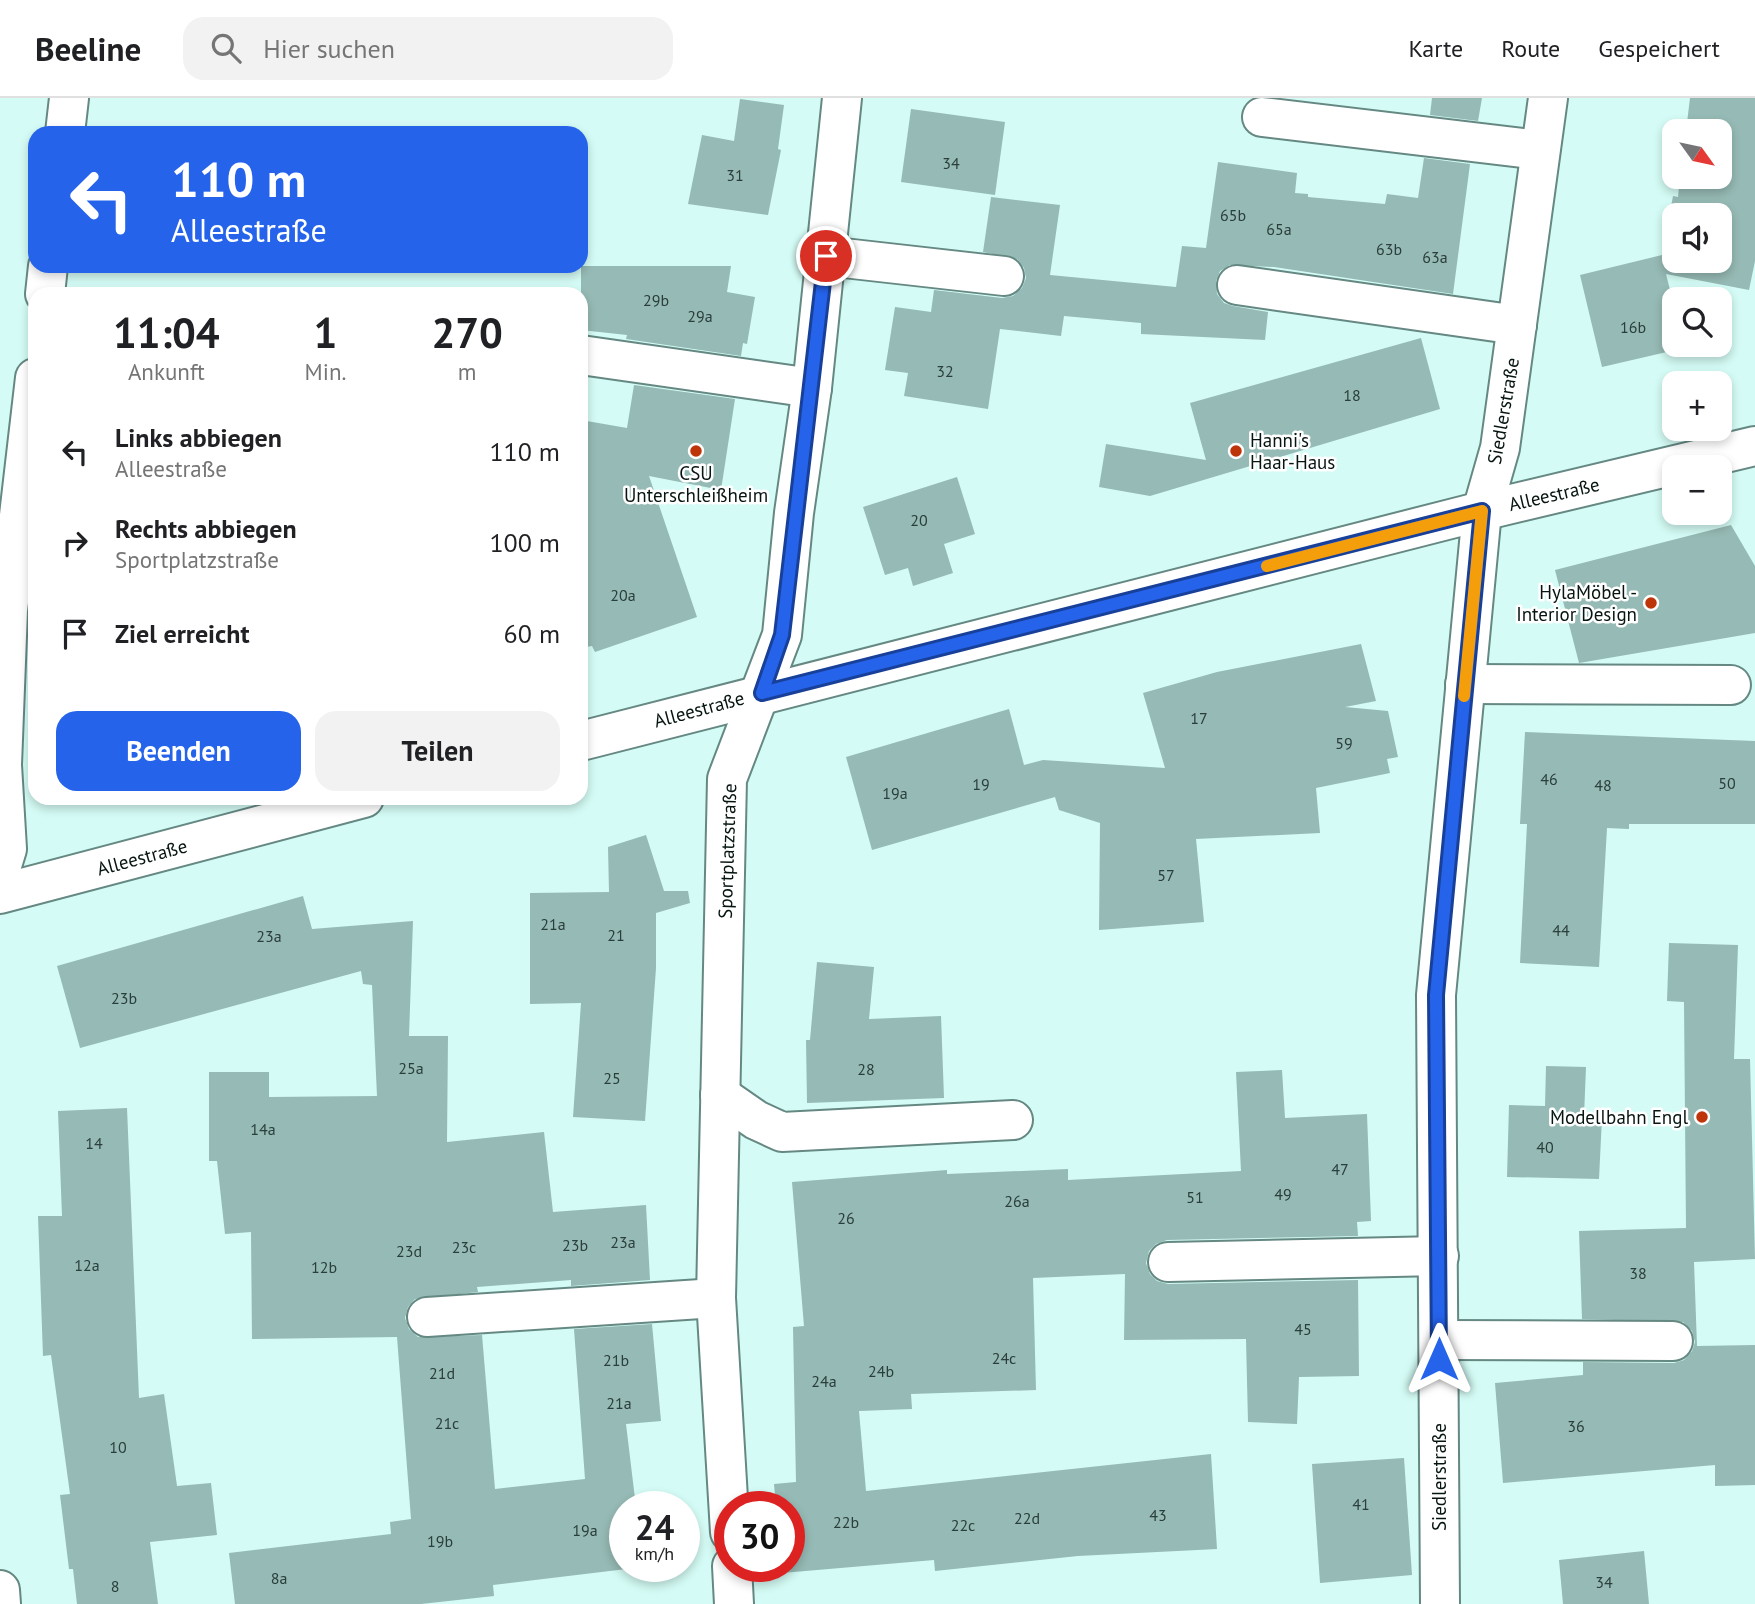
<!DOCTYPE html>
<html lang="de">
<head>
<meta charset="utf-8">
<style>
  body { margin:0; font-family:"PT Sans",sans-serif; background:#f2f2f2; color:#202124; height:100vh; display:flex; flex-direction:column; font-size:26px; white-space:nowrap }
  * { box-sizing:border-box; margin:0 }
  p { font-size:23px; color:#757577 }
  .icon { flex:none; width:38px; height:38px; fill:none; stroke:currentColor; stroke-width:2; stroke-linecap:round; stroke-linejoin:round }
  .map { position:relative; flex:1; overflow:hidden }
  .side { position:absolute; left:28px; top:189px; width:560px; height:518px; display:flex; flex-direction:column; background:#fff; border-radius:21px; box-shadow:0 4px 10px #0003 }
  .side>* { flex:none }
  .hud { position:absolute; left:28px; top:28px; width:560px; height:147px; border-radius:21px; box-shadow:0 4px 10px #0003; background:#2563eb; color:#fff; overflow:hidden }
  .needle { width:46px; rotate:123deg }
  .tools { position:absolute; left:1662px; top:21px; display:grid; gap:14px }
  .tools a { display:grid; place-items:center; width:70px; height:70px; border-radius:14px; background:#fff; box-shadow:0 4px 10px #0003; font-size:35px }
  .speed { position:absolute; left:609px; top:1393px; display:flex; gap:14px; font-size:35px; font-weight:700; text-align:center }
  .speed>* { display:grid; place-content:center; width:91px; height:91px; border-radius:50%; background:#fff; box-shadow:0 4px 10px #0003; line-height:1 }
  .speed small { font-size:18px; font-weight:400 }
  .speed .limit { border:10px solid #d22; background:#fff; color:#111 }
  .pin { position:absolute; display:grid; place-items:center; width:60px; height:60px; color:#fff; margin:-30px; border:4px solid #fff; border-radius:50%; box-shadow:0 2px 7px #0007 }
  .me { position:absolute; width:77px; margin:-38px; rotate:0deg; stroke-linejoin:round; filter:drop-shadow(0 0 5px #0008) }
  .turn { display:flex; align-items:center; gap:24px; height:147px; padding:0 28px; font-size:32px }
  .turn .icon { width:91px; height:91px; stroke-width:2.5 }
  .turn b { display:block; font-size:49px; line-height:60px }
  .eta { display:flex; justify-content:space-evenly; align-items:center; height:119px; text-align:center }
  .eta b { font-size:42px; font-weight:800; line-height:49px }
  .action { display:flex; gap:14px; margin-top:auto; padding:14px 28px }
  .action a { flex:1; height:80px; border-radius:21px; background:#2563eb; color:#fff; font-size:28px; font-weight:800; line-height:80px; text-align:center }
  .action a+a { background:#f2f2f2; color:#202124 }
  ul { padding:0; list-style:none }
  li { display:flex; align-items:center; gap:21px; height:91px; padding:0 28px }
  li div { flex:1 }
  li b { display:block; font-size:26px }
  li em { font-style:normal }
  header { display:flex; align-items:center; gap:42px; box-sizing:border-box; height:98px; padding:0 35px; background:#fff; border-bottom:2px solid #e0e0e0 }
  header strong { font-size:33px }
  nav { display:flex; gap:38px; margin-inline-start:auto; font-size:24px }
  .search { width:490px; height:63px; background:#f2f2f2; display:flex; align-items:center; gap:18px; box-sizing:border-box; padding:0 24px; border-radius:21px; color:#757577; font-size:26px }
  .map>svg:first-child { display:block }
  .building { fill:#96bab5; fill-rule:evenodd }
  .lines { fill:none; stroke-linecap:round; stroke-linejoin:round }
  .minor-casing { stroke:#658883; stroke-width:42 }
  .minor { stroke:#fff; stroke-width:38 }
  .route-casing { stroke:#184099; stroke-width:18 }
  .route { stroke:#2563eb; stroke-width:12 }
  .slow { stroke:#f59e0b; stroke-width:12 }
  .poi-dot { fill:#be350a; stroke:#fff; stroke-width:2.5 }
  .labels { text-anchor:middle; stroke-width:5; stroke-linejoin:round; paint-order:stroke }
  .number-label { font-size:16px; fill:#2a3e3b }
  .street-label { font-size:19px; fill:#061412; stroke:#fff }
  .poi-label { font-size:19px; fill:#061412; stroke:#fff; text-anchor:end }
</style>
</head>
<body>
<header>
<strong>Beeline</strong>
<div class="search"><svg class="icon" aria-label="search" viewBox="0 0 24 24"><circle cx="10" cy="10" r="6"/><path d="M15 15l6 6"/></svg>Hier suchen</div>
<nav><a>Karte</a><a>Route</a><a>Gespeichert</a></nav>
</header>
<div class="map">
<svg width="1755" height="1506" viewBox="0 0 1755 1506">
  <rect width="100%" height="100%" fill="#d4fbf5"/>
  <g class="building">
    <path d="M 1432,0 L 1482,0 L 1478,23 L 1430,17 Z"/>
    <path d="M 1690,0 L 1755,0 L 1755,163 L 1749,192 L 1666,176 L 1675,212 L 1675,247 L 1683,247 L 1684,250 L 1602,269 L 1580,177 L 1662,157 L 1673,98 L 1678,99 L 1680,79 L 1720,79 L 1720,33 L 1686,33 ZM 1675,117 L 1720,117 L 1720,163 L 1675,163 Z"/>
    <path d="M 740,1 L 784,7 L 778,51 L 781,52 L 768,117 L 688,106 L 702,37 L 734,43 Z"/>
    <path d="M 911,11 L 1005,24 L 995,97 L 901,84 Z"/>
    <path d="M 1424,60 L 1470,66 L 1453,196 L 1274,169 L 1230,167 L 1220,173 L 1216,183 L 1217,196 L 1224,205 L 1233,208 L 1268,214 L 1265,242 L 1141,236 L 1141,225 L 1064,218 L 1061,238 L 1000,231 L 988,311 L 904,298 L 908,275 L 885,272 L 895,209 L 931,214 L 934,192 L 1002,200 L 1013,198 L 1022,190 L 1026,180 L 1024,170 L 1017,161 L 983,154 L 991,99 L 1060,107 L 1050,177 L 1176,189 L 1182,148 L 1206,150 L 1218,64 L 1297,75 L 1295,95 L 1308,96 L 1308,99 L 1385,106 L 1387,96 L 1418,100 Z"/>
    <path d="M 581,168 L 731,168 L 727,194 L 755,199 L 747,246 L 743,245 L 741,258 L 626,241 L 627,237 L 581,232 Z"/>
    <path d="M 1421,240 L 1440,311 L 1150,398 L 1099,389 L 1106,346 L 1206,362 L 1190,305 Z"/>
    <path d="M 634,287 L 735,301 L 721,392 L 649,378 L 697,519 L 595,554 L 592,548 L 581,550 L 581,322 L 627,330 Z"/>
    <path d="M 957,379 L 975,436 L 944,446 L 953,475 L 913,488 L 908,470 L 885,477 L 863,409 Z"/>
    <path d="M 1731,427 L 1755,468 L 1755,535 L 1579,565 L 1555,472 Z"/>
    <path d="M 1361,546 L 1376,603 L 1345,609 L 1388,613 L 1398,659 L 1387,661 L 1390,675 L 1316,690 L 1320,735 L 1196,741 L 1204,824 L 1099,832 L 1100,725 L 1059,712 L 1055,699 L 872,752 L 846,659 L 1009,611 L 1024,667 L 1043,662 L 1165,670 L 1143,595 L 1217,574 Z"/>
    <path d="M 1525,634 L 1755,643 L 1755,726 L 1629,726 L 1629,731 L 1607,730 L 1599,869 L 1520,865 L 1527,726 L 1520,726 Z"/>
    <path d="M 646,737 L 664,793 L 688,793 L 690,805 L 656,815 L 656,870 L 645,1023 L 573,1019 L 581,905 L 530,906 L 530,795 L 609,794 L 608,749 Z"/>
    <path d="M 303,798 L 312,831 L 413,823 L 409,938 L 448,938 L 447,1044 L 544,1034 L 553,1114 L 646,1107 L 650,1182 L 571,1188 L 571,1182 L 477,1189 L 478,1194 L 415,1201 L 408,1209 L 405,1220 L 409,1231 L 418,1239 L 482,1237 L 495,1391 L 585,1381 L 574,1231 L 652,1226 L 661,1323 L 626,1326 L 636,1409 L 625,1409 L 625,1468 L 643,1469 L 493,1487 L 494,1498 L 421,1506 L 235,1506 L 229,1455 L 391,1436 L 390,1424 L 411,1421 L 397,1239 L 252,1241 L 251,1134 L 225,1136 L 217,1063 L 209,1063 L 209,974 L 269,974 L 269,999 L 377,998 L 372,887 L 363,886 L 361,873 L 80,950 L 57,868 Z"/>
    <path d="M 1669,845 L 1738,847 L 1734,961 L 1750,961 L 1755,1161 L 1694,1164 L 1697,1248 L 1755,1247 L 1755,1387 L 1715,1388 L 1715,1367 L 1503,1385 L 1495,1285 L 1583,1277 L 1583,1264 L 1674,1265 L 1684,1262 L 1692,1253 L 1695,1244 L 1692,1233 L 1683,1224 L 1582,1221 L 1579,1133 L 1686,1130 L 1684,904 L 1667,903 Z"/>
    <path d="M 817,864 L 874,869 L 869,921 L 941,918 L 944,1000 L 807,1005 L 806,942 L 810,942 Z"/>
    <path d="M 1546,968 L 1586,969 L 1584,1018 L 1602,1019 L 1599,1081 L 1507,1079 L 1509,1007 L 1545,1008 Z"/>
    <path d="M 1282,972 L 1285,1020 L 1367,1016 L 1371,1123 L 1357,1124 L 1358,1138 L 1167,1142 L 1156,1146 L 1149,1153 L 1146,1165 L 1150,1176 L 1157,1183 L 1168,1186 L 1358,1182 L 1359,1278 L 1299,1279 L 1297,1326 L 1248,1324 L 1246,1241 L 1124,1242 L 1125,1176 L 1033,1180 L 1036,1292 L 911,1296 L 912,1311 L 859,1313 L 866,1393 L 1211,1356 L 1217,1451 L 1078,1458 L 935,1473 L 934,1462 L 782,1475 L 781,1468 L 789,1468 L 789,1409 L 776,1409 L 774,1386 L 796,1384 L 793,1229 L 804,1228 L 792,1084 L 947,1072 L 947,1076 L 1068,1071 L 1068,1082 L 1241,1073 L 1236,974 Z"/>
    <path d="M 127,1010 L 139,1300 L 164,1296 L 177,1388 L 211,1385 L 217,1437 L 150,1444 L 158,1506 L 77,1506 L 73,1471 L 69,1471 L 60,1397 L 70,1396 L 51,1257 L 43,1258 L 38,1118 L 62,1118 L 58,1013 Z"/>
    <path d="M 1404,1360 L 1412,1477 L 1320,1485 L 1312,1366 Z"/>
    <path d="M 1644,1453 L 1649,1506 L 1563,1506 L 1559,1462 Z"/>
  </g>
  <g class="lines">
    <defs>
      <g id="minor">
        <path d="M 1262,19 L 1540,52"/>
        <path d="M 65,35 L 69,0"/>
        <path d="M 826,158 L 1004,178"/>
        <path d="M 1237,187 L 1517,227"/>
        <path d="M 45,196 L 48,168"/>
        <path d="M 581,257 L 812,290"/>
        <path d="M 1465,586 L 1731,587"/>
        <path d="M 581,643 L 1482,413 L 1755,348"/>
        <path d="M 0,774 L 7,751 L 2,667 L 8,512 L 35,280"/>
        <path d="M 0,796 L 364,700"/>
        <path d="M 720,997 L 756,1022 L 782,1034 L 1013,1022"/>
        <path d="M 1168,1164 L 1439,1158"/>
        <path d="M 427,1219 L 716,1200"/>
        <path d="M 1439,1242 L 1673,1243"/>
        <path d="M 730,1434 L 716,1200 L 727,681 L 782,537 L 794,415 L 812,290 L 842,0"/>
        <path d="M 732,1468 L 734,1506"/>
        <path d="M 0,1492 L 1,1506"/>
        <path d="M 1440,1506 L 1436,897 L 1482,413 L 1500,350 L 1548,0"/>
      </g>
    </defs>
    <use href="#minor" class="minor-casing"/>
    <use href="#minor" class="minor"/>
  </g>
  <g class="lines">
    <defs>
      <path id="route" d="M 826,158 L 782,537 L 762,595 L 1482,413 L 1436,897 L 1439,1261"/>
    </defs>
    <use href="#route" class="route-casing"/>
    <use href="#route" class="route"/>
    <path class="slow" d="M 1267,468 L 1482,413 L 1464,598"/>
  </g>
  <g class="poi-dot">
    <circle cx="696" cy="353" r="7"/>
    <circle cx="1236" cy="353" r="7"/>
    <circle cx="1651" cy="505" r="7"/>
    <circle cx="1702" cy="1019" r="7"/>
  </g>
  <g class="labels">
    <g class="number-label">
      <text x="951" y="71">34</text>
      <text x="735" y="83">31</text>
      <text x="1233" y="123">65b</text>
      <text x="1279" y="137">65a</text>
      <text x="1389" y="157">63b</text>
      <text x="1435" y="165">63a</text>
      <text x="656" y="208">29b</text>
      <text x="700" y="224">29a</text>
      <text x="1633" y="235">16b</text>
      <text x="945" y="279">32</text>
      <text x="1352" y="303">18</text>
      <text x="919" y="428">20</text>
      <text x="623" y="503">20a</text>
      <text x="1199" y="626">17</text>
      <text x="1344" y="651">59</text>
      <text x="1549" y="687">46</text>
      <text x="1727" y="691">50</text>
      <text x="981" y="692">19</text>
      <text x="1603" y="693">48</text>
      <text x="895" y="701">19a</text>
      <text x="1166" y="783">57</text>
      <text x="553" y="832">21a</text>
      <text x="1561" y="838">44</text>
      <text x="616" y="843">21</text>
      <text x="269" y="844">23a</text>
      <text x="124" y="906">23b</text>
      <text x="411" y="976">25a</text>
      <text x="866" y="977">28</text>
      <text x="612" y="986">25</text>
      <text x="263" y="1037">14a</text>
      <text x="94" y="1051">14</text>
      <text x="1545" y="1055">40</text>
      <text x="1340" y="1077">47</text>
      <text x="1283" y="1102">49</text>
      <text x="1195" y="1105">51</text>
      <text x="1017" y="1109">26a</text>
      <text x="846" y="1126">26</text>
      <text x="623" y="1150">23a</text>
      <text x="575" y="1153">23b</text>
      <text x="464" y="1155">23c</text>
      <text x="409" y="1159">23d</text>
      <text x="87" y="1173">12a</text>
      <text x="324" y="1175">12b</text>
      <text x="1638" y="1181">38</text>
      <text x="1303" y="1237">45</text>
      <text x="1004" y="1266">24c</text>
      <text x="616" y="1268">21b</text>
      <text x="881" y="1279">24b</text>
      <text x="442" y="1281">21d</text>
      <text x="824" y="1289">24a</text>
      <text x="619" y="1311">21a</text>
      <text x="447" y="1331">21c</text>
      <text x="1576" y="1334">36</text>
      <text x="118" y="1355">10</text>
      <text x="1361" y="1412">41</text>
      <text x="1158" y="1423">43</text>
      <text x="1027" y="1426">22d</text>
      <text x="846" y="1430">22b</text>
      <text x="963" y="1433">22c</text>
      <text x="585" y="1438">19a</text>
      <text x="440" y="1449">19b</text>
      <text x="279" y="1486">8a</text>
      <text x="1604" y="1490">34</text>
      <text x="115" y="1494">8</text>
    </g>
    <g class="street-label">
      <text transform="translate(1503 313) rotate(-80)" y="7">Siedlerstraße</text>
      <text transform="translate(1554 396) rotate(-13)" y="7">Alleestraße</text>
      <text transform="translate(699 611) rotate(-15)" y="7">Alleestraße</text>
      <text transform="translate(727 753) rotate(-88)" y="7">Sportplatzstraße</text>
      <text transform="translate(142 759) rotate(-15)" y="7">Alleestraße</text>
      <text transform="translate(1439 1379) rotate(-90)" y="7">Siedlerstraße</text>
    </g>
    <g class="poi-label">
      <text x="1250" y="349" text-anchor="start">Hanni's<tspan x="1250" dy="22">Haar-Haus</tspan></text>
      <text x="696" y="382" text-anchor="middle">CSU<tspan x="696" dy="22">Unterschleißheim</tspan></text>
      <text x="1637" y="501">HylaMöbel -<tspan x="1637" dy="22">Interior Design</tspan></text>
      <text x="1688" y="1026">Modellbahn Engl</text>
    </g>
  </g>
</svg>
<div class="tools">
<a><svg class="needle" viewBox="-14 -14 28 28"><path d="M0-13l5 13h-10z" fill="#e53935"/><path d="M0 13l5-13h-10z" fill="#757577"/></svg></a>
<a><svg class="icon" aria-label="sound" viewBox="0 0 24 24"><path d="M4 9h4l5-4v14l-5-4H4zM17 9q2 3 0 6"/></svg></a>
<a><svg class="icon" aria-label="search" viewBox="0 0 24 24"><circle cx="10" cy="10" r="6"/><path d="M15 15l6 6"/></svg></a>
<a>+</a>
<a>−</a>
</div>
<div class="speed"><div>24<small>km/h</small></div><div class="limit">30</div></div>
<div class="pin" style="left:826px;top:158px;background:#d93025"><svg class="icon" aria-label="arrive" viewBox="0 0 24 24"><path d="M6 21V4h12l-3 4 3 4H6"/></svg></div>
<svg class="me" style="left:1439px;top:1261px" viewBox="-20 -20 40 40"><path d="M0-17L14 15 0 8-14 15z" fill="#2563eb" stroke="#fff" stroke-width="4"/></svg>
<div class="hud">
<div class="turn"><svg class="icon" aria-label="left" viewBox="0 0 24 24"><path d="M17 20v-9H6M10 6l-5 5 5 5"/></svg><div><b>110 m</b>Alleestraße</div></div>
</div>
<section class="side">
<div class="eta">
<div><b>11:04</b><p>Ankunft</p></div>
<div><b>1</b><p>Min.</p></div>
<div><b>270</b><p>m</p></div>
</div>
<ul>
<li><svg class="icon" aria-label="left" viewBox="0 0 24 24"><path d="M17 20v-9H6M10 6l-5 5 5 5"/></svg><div><b>Links abbiegen</b><p>Alleestraße</p></div><em>110 m</em></li>
<li><svg class="icon" aria-label="right" viewBox="0 0 24 24"><path d="M7 20v-9h11M14 6l5 5-5 5"/></svg><div><b>Rechts abbiegen</b><p>Sportplatzstraße</p></div><em>100 m</em></li>
<li><svg class="icon" aria-label="arrive" viewBox="0 0 24 24"><path d="M6 21V4h12l-3 4 3 4H6"/></svg><div><b>Ziel erreicht</b></div><em>60 m</em></li>
</ul>
<div class="action"><a>Beenden</a><a>Teilen</a></div>
</section>
</div>
</body>
</html>
